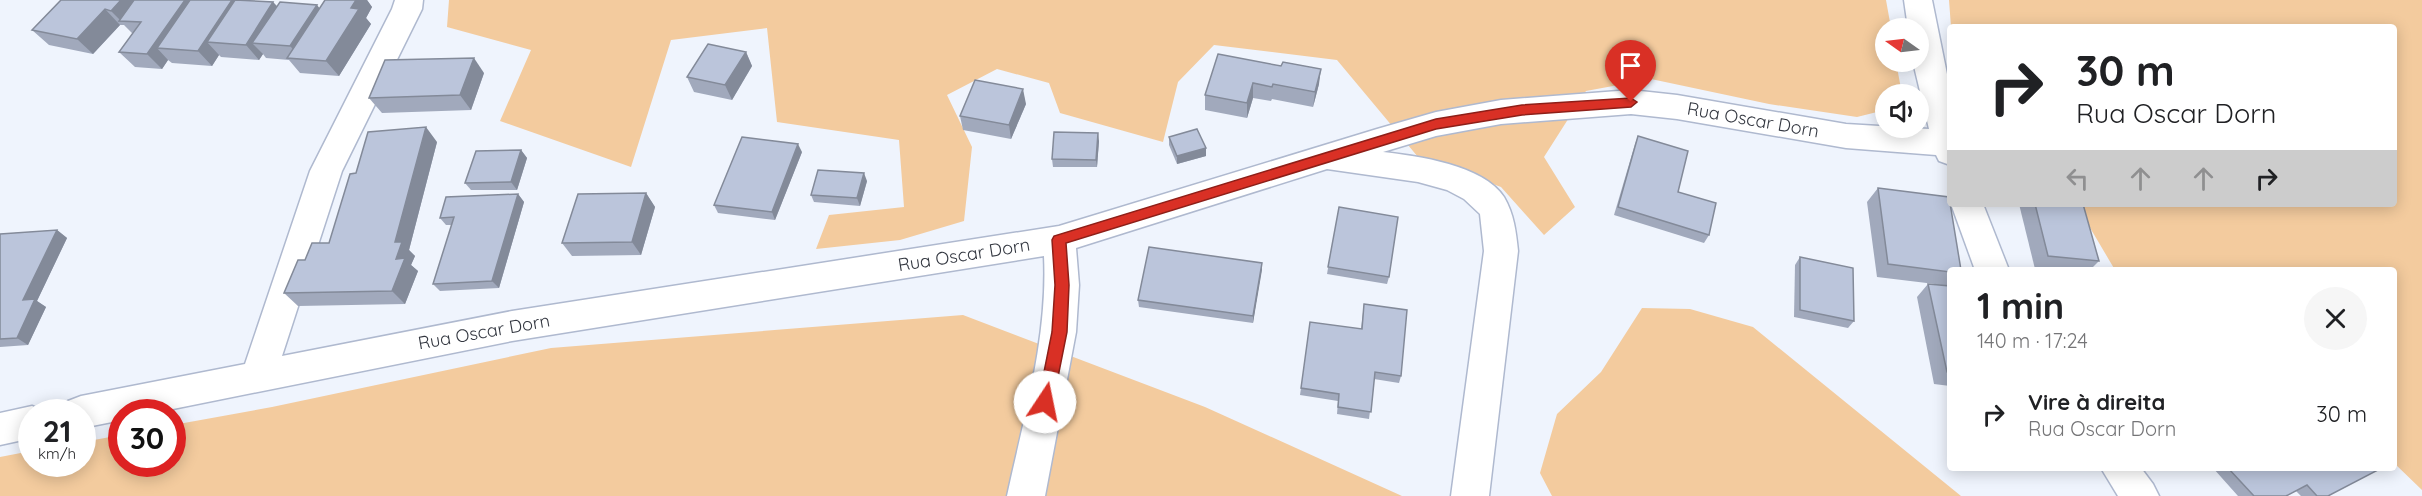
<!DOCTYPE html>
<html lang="pt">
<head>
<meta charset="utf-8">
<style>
  body { margin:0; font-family:Quicksand,sans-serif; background:#f6f6f6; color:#202124; height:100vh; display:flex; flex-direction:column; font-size:22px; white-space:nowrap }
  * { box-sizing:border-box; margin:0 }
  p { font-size:20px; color:#757577 }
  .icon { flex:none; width:33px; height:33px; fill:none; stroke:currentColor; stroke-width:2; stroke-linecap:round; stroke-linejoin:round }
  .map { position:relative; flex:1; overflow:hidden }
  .drawer { position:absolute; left:1947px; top:267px; width:450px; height:204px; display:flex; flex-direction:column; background:#fff; border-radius:6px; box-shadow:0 3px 15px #0003 }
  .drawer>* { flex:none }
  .banner { position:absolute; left:1947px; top:24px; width:450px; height:183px; border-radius:6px; box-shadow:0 3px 15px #0003; background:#fff; color:#202124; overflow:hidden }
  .needle { width:39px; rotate:284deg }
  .buttons { position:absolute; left:1875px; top:18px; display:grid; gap:12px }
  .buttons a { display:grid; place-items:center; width:54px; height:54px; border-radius:50%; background:#fff; box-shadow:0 3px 15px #0003; font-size:30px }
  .speed { position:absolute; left:18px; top:399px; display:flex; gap:12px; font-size:30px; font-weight:700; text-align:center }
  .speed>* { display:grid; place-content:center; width:78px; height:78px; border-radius:50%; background:#fff; box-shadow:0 3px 15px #0003; line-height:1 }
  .speed small { font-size:15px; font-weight:400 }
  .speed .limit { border:9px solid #d22; background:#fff; color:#111 }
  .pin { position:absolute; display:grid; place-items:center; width:51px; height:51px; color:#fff; margin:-62px -26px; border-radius:50% 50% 50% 0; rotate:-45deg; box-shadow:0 0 6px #0007 }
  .pin .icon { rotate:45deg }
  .me { position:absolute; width:66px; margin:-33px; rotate:11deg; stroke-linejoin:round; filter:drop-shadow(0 0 4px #0008) }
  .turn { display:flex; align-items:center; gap:21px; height:126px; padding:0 30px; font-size:27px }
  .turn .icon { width:78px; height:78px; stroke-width:2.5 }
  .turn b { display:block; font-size:42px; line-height:51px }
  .lanes { display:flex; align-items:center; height:57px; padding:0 30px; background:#0003; justify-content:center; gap:30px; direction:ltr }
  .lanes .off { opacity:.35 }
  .round { display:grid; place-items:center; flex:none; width:63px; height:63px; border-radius:32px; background:#f6f6f6 }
  .head { display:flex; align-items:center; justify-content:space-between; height:102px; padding:0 30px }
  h1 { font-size:36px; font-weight:800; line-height:45px }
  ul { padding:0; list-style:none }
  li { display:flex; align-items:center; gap:18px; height:90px; padding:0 30px }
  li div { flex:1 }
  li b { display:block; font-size:22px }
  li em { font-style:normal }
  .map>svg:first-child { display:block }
  .green { fill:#f3cb9e }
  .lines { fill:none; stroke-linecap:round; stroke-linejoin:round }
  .minor-casing { stroke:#afb9cf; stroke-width:3 }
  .minor { fill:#fff; fill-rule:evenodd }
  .wall { fill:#a1a9bc }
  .shaded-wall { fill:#838a99 }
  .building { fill:#bbc5db; stroke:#838a99; stroke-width:1.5 }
  .route { fill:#d93025; stroke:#8d1f18; stroke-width:1.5 }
  .labels { text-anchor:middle; stroke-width:5; stroke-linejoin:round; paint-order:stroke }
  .street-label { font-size:18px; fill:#333740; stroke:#fff }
</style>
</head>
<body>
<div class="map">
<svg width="2422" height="496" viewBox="0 0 2422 496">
  <rect width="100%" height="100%" fill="#eff4fd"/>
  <g class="green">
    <path d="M 449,0 L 1886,0 L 1891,28 L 1886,28 L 1886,62 L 1896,62 L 1902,94 L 1886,94 L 1885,110 L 1857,117 L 1769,104 L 1651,79 L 1586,91 L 1544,157 L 1575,207 L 1544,235 L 1501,187 L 1418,157 L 1337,60 L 1214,45 L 1178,82 L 1163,142 L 1060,113 L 1049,83 L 997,69 L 947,95 L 972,147 L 964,221 L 900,240 L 816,249 L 829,215 L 904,207 L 899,140 L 777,122 L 767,28 L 671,40 L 631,167 L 500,121 L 531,50 L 447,27 Z"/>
    <path d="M 1949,0 L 2422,0 L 2422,490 L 2394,463 L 2394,270 L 2115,270 L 2076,204 L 2394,204 L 2394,27 L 1951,27 Z"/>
    <path d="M 1642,308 L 1690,309 L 1753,327 L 1961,496 L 1552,496 L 1540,473 L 1557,414 L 1601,372 Z"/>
    <path d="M 963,315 L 1205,407 L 1402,496 L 0,496 L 0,457 L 31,451 L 32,464 L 82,464 L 83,442 L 121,435 L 122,464 L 172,464 L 173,425 L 272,407 L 551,348 Z"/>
  </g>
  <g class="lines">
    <defs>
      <g id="minor">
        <path d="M 395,0 L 423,0 L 422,9 L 342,171 L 282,356 L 512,311 L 1059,226 L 1377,129 L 1436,112 L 1501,100 L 1631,90 L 1677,95 L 1846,124 L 1929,129 L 1913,62 L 1918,62 L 1918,28 L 1908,28 L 1904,0 L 1932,0 L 1950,89 L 1950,165 L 1939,161 L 1936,155 L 1846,148 L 1677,119 L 1631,114 L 1501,124 L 1436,136 L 1383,152 C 1418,156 1483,165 1504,197 C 1514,214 1516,232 1518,251 L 1489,496 L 1451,496 L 1484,251 L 1480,214 L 1464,199 L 1447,190 L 1418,182 L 1327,169 L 1076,248 L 1079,285 L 1076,332 L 1045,496 L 1007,496 C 1024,417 1048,337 1044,256 L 512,341 L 158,412 L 122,412 L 122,420 L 82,428 L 82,412 L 63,412 L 68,401 L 81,396 L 245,364 L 310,171 L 392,9 Z"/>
        <path d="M 1951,204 L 1983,204 L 2009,270 L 1975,270 Z"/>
        <path d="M 32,406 L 46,412 L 32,412 L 32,438 L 0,445 L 0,413 Z"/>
        <path d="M 2101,468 L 2141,468 L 2153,484 L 2159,496 L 2118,496 Z"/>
      </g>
    </defs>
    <use href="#minor" class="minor-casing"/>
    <use href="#minor" class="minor"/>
  </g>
  <g class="wall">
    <path d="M 61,0 L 273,2 L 277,6 L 320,8 L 325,0 L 367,0 L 372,7 L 366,18 L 371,24 L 339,76 L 300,73 L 289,60 L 266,58 L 263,54 L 259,60 L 221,57 L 219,55 L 212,66 L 172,63 L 168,60 L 162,69 L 135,67 L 119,52 L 133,34 L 124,25 L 120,25 L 93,54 L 49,45 L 32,30 Z"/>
    <path d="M 746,52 L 752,66 L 732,100 L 694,92 L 687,77 Z"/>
    <path d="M 1218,54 L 1319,84 L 1313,107 L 1272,99 L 1271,101 L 1253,98 L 1247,118 L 1205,110 L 1205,95 Z"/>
    <path d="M 484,73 L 471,110 L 382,113 L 369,98 Z"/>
    <path d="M 1026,104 L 1011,139 L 963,130 L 960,116 Z"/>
    <path d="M 1638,136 L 1709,235 L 1704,243 L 1614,215 L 1635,144 Z"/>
    <path d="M 1169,137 L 1206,156 L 1177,164 L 1169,145 Z"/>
    <path d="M 1099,141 L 1097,167 L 1053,167 L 1052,159 Z"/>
    <path d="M 437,142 L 409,250 L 415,256 L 411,265 L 418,271 L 405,304 L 298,306 L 284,293 L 305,260 L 329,243 L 356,173 Z"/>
    <path d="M 521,150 L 527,158 L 517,190 L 471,190 L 465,183 Z"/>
    <path d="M 802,152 L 775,220 L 718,213 L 714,205 Z"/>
    <path d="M 867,181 L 860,206 L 814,202 L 811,195 Z"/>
    <path d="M 1878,188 L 1950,270 L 1950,386 L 1934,384 L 1917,297 L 1928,284 L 1935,284 L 1877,277 L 1867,202 Z"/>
    <path d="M 646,193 L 655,207 L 641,255 L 572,256 L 562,243 Z"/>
    <path d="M 518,194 L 524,202 L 499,288 L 440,291 L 433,284 L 452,225 L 446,225 L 440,218 Z"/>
    <path d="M 2019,204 L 2083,204 L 2099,261 L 2090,270 L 2044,270 L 2035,269 Z"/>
    <path d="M 1339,207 L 1389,277 L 1387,284 L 1327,274 Z"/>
    <path d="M 57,230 L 67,238 L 37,301 L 46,307 L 28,345 L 0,347 L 0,234 Z"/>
    <path d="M 1800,257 L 1854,321 L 1848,328 L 1794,317 L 1795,265 Z"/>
    <path d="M 1262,263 L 1253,323 L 1139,307 L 1138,300 Z"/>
    <path d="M 1364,304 L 1401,376 L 1399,383 L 1374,379 L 1369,419 L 1337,414 L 1338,401 L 1300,395 L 1301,388 L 1361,329 Z"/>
    <path d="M 2213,468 L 2377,468 L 2328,496 L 2301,496 L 2296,491 L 2287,496 L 2238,496 Z"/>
  </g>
  <g class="shaded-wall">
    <path d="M 121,0 L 150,0 L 121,21 L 111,11 Z"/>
    <path d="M 185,0 L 209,0 L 157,48 L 168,60 L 162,69 L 147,54 Z"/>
    <path d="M 223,0 L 243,0 L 207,42 L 219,55 L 212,66 L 198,51 Z"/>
    <path d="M 356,0 L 367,0 L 372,7 L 366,18 L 371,24 L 339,76 L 326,61 L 351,8 Z"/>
    <path d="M 273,2 L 286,17 L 252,43 L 263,54 L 259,60 L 246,45 Z"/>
    <path d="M 317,5 L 329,20 L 302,59 L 290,46 Z"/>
    <path d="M 105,9 L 120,25 L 93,54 L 77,39 Z"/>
    <path d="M 746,52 L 752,66 L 732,100 L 725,85 Z"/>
    <path d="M 474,58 L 484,73 L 471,110 L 460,95 Z"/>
    <path d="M 1321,69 L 1319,84 L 1313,107 L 1315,92 Z"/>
    <path d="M 1253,83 L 1253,98 L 1247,118 L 1247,103 Z"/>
    <path d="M 1023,89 L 1026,104 L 1011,139 L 1009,125 Z"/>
    <path d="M 426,127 L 437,142 L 409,250 L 415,256 L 411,265 L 418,271 L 405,304 L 392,291 L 396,259 L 395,242 Z"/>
    <path d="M 1098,133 L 1099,141 L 1097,167 L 1096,160 Z"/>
    <path d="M 798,144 L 802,152 L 775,220 L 772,212 Z"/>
    <path d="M 1206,148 L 1206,156 L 1177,164 L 1177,156 Z"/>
    <path d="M 521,150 L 527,158 L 517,190 L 511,182 Z"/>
    <path d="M 864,173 L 867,181 L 860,206 L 857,198 Z"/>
    <path d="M 646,193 L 655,207 L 641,255 L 632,242 Z"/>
    <path d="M 518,194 L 524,202 L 499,288 L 492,281 Z"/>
    <path d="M 57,230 L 67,238 L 37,301 L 46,307 L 28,345 L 17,338 L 23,300 Z"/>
    <path d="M 1262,263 L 1262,270 L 1253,323 L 1253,316 Z"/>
  </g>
  <g class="building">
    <path d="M 61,0 L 121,0 L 111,11 L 105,9 L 77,39 L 32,30 Z"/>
    <path d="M 134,0 L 185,0 L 147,54 L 119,52 L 141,22 L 119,21 Z"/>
    <path d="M 190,0 L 232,0 L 198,51 L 157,48 Z"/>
    <path d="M 235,0 L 273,2 L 246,45 L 207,42 Z"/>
    <path d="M 325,0 L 356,0 L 351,8 L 359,9 L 326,61 L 287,58 Z"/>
    <path d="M 280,2 L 317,5 L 290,46 L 252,43 Z"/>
    <path d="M 708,44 L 746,52 L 725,85 L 687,77 Z"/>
    <path d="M 1218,54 L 1281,66 L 1283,62 L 1321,69 L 1315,92 L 1273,84 L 1272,87 L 1253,83 L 1247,103 L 1205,95 Z"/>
    <path d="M 474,58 L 460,95 L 369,98 L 385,60 Z"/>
    <path d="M 975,80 L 1023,89 L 1009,125 L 960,116 Z"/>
    <path d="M 426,127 L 395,242 L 402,242 L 396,259 L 405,258 L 392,291 L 284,293 L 298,260 L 305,260 L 312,243 L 329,243 L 350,174 L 356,173 L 368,132 Z"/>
    <path d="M 1197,129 L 1206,148 L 1177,156 L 1169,137 Z"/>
    <path d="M 1054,132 L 1098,133 L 1096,160 L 1052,159 Z"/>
    <path d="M 1638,136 L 1688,151 L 1678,192 L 1716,203 L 1709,235 L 1618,207 Z"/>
    <path d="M 742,137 L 798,144 L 772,212 L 714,205 Z"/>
    <path d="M 521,150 L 511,182 L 465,183 L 476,151 Z"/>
    <path d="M 818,170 L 864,173 L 857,198 L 811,195 Z"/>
    <path d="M 1878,188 L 1949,197 L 1961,270 L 1950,270 L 1950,272 L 1888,264 Z"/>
    <path d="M 646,193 L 632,242 L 562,243 L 578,194 Z"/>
    <path d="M 518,194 L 492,281 L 433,284 L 454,217 L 440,218 L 446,197 Z"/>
    <path d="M 2035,204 L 2083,204 L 2099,261 L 2048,256 Z"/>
    <path d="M 1339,207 L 1398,217 L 1389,277 L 1328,267 Z"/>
    <path d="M 57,230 L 23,300 L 35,299 L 17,338 L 0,339 L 0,234 Z"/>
    <path d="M 1149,247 L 1262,263 L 1253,316 L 1138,300 Z"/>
    <path d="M 1800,257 L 1853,268 L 1854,321 L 1800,310 Z"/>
    <path d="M 1928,284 L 1950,286 L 1950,373 L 1947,372 Z"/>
    <path d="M 1364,304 L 1407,310 L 1401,376 L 1375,372 L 1371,412 L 1338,407 L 1339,394 L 1301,388 L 1310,322 L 1362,329 Z"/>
    <path d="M 2228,468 L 2377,468 L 2378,470 L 2328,496 L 2317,496 L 2307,485 L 2286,496 L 2254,496 Z"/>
  </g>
  <path class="route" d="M 1631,98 L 1637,102 L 1631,107 L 1522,115 L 1436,129 L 1066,243 L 1069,285 L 1067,332 L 1053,402 L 1050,407 L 1045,409 L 1040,407 L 1038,402 L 1052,332 L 1055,285 L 1052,240 L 1054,236 L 1436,119 L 1522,105 Z"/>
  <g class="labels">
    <g class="street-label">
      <text transform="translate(1753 120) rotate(10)" y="6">Rua Oscar Dorn</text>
      <text transform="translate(964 255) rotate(-9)" y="6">Rua Oscar Dorn</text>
      <text transform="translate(484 332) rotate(-10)" y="6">Rua Oscar Dorn</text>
    </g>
  </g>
</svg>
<div class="buttons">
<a><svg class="needle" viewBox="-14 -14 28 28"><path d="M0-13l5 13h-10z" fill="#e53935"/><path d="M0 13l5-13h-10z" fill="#757577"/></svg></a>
<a><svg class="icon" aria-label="sound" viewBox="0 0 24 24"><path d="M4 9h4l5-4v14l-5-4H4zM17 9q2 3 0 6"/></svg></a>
</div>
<div class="speed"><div>21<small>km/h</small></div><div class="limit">30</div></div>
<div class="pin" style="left:1631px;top:102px;background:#d93025"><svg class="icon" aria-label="arrive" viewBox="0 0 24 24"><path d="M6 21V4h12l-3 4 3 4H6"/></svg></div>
<svg class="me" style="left:1045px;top:402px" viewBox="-20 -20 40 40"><circle r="19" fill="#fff"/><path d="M0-13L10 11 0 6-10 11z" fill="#d93025"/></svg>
<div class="banner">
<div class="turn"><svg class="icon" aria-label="right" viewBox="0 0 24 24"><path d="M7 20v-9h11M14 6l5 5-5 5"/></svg><div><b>30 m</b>Rua Oscar Dorn</div></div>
<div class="lanes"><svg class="icon off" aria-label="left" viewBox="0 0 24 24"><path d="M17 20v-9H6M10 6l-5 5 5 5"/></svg><svg class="icon off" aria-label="ahead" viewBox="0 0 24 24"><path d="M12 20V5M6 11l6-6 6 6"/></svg><svg class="icon off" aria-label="ahead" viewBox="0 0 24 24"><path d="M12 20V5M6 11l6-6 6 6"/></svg><svg class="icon" aria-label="right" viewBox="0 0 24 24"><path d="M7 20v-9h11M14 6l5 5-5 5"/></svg></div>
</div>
<section class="drawer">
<div class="head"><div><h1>1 min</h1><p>140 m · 17:24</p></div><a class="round"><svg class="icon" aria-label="close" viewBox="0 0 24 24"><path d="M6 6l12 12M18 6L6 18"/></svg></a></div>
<ul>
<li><svg class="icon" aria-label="right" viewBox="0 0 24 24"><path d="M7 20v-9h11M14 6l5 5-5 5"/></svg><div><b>Vire à direita</b><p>Rua Oscar Dorn</p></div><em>30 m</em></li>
</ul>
</section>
</div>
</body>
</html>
